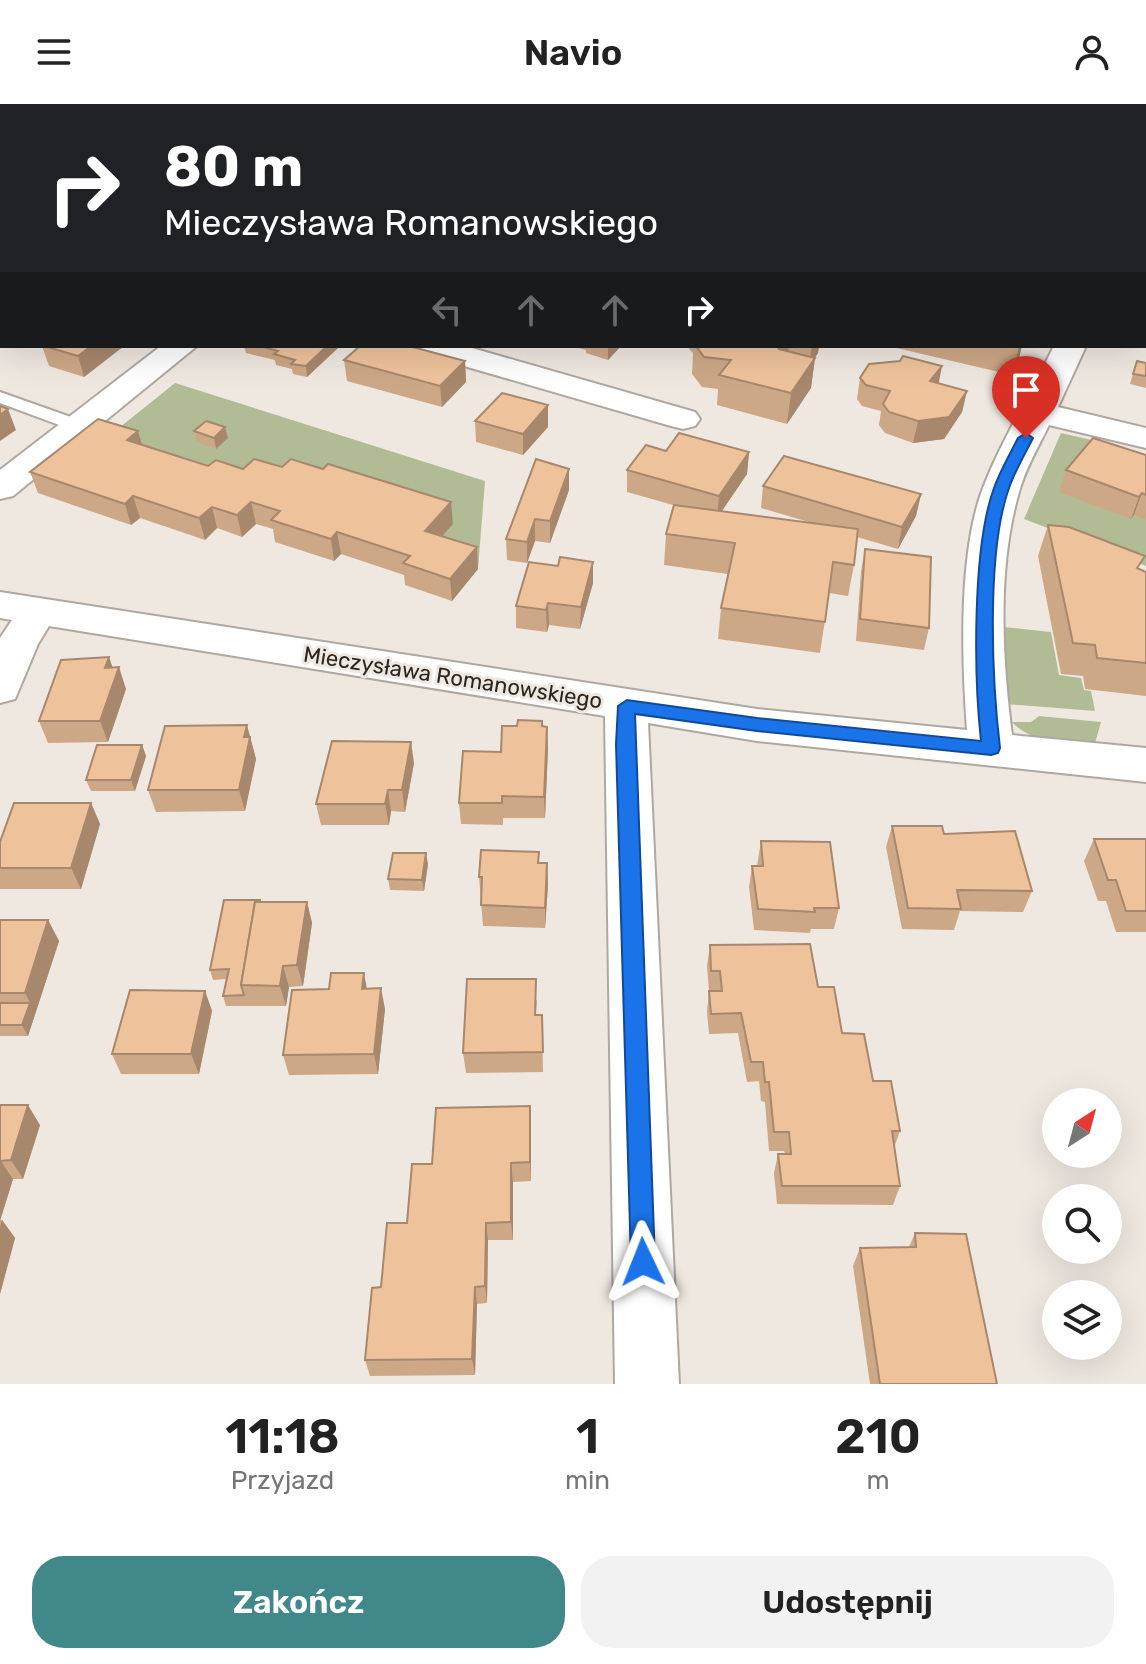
<!DOCTYPE html>
<html lang="pl">
<head>
<meta charset="utf-8">
<style>
  body { margin:0; font-family:Rubik,sans-serif; background:#f2f2f2; color:#222; height:100vh; display:flex; flex-direction:column; font-size:30px; white-space:nowrap }
  * { box-sizing:border-box; margin:0 }
  p { font-size:26px; color:#767676 }
  .icon { flex:none; width:44px; height:44px; fill:none; stroke:currentColor; stroke-width:2; stroke-linecap:round; stroke-linejoin:round }
  .map { position:relative; height:1280px; overflow:hidden }
  .drawer { display:flex; flex-direction:column; background:#fff; flex:1 }
  .drawer>* { flex:none }
  .guide { position:absolute; left:0px; top:0px; width:1146px; height:244px; box-shadow:0 8px 32px #0002; background:#202124; color:#fff; overflow:hidden }
  .needle { width:52px; rotate:36deg }
  .tools { position:absolute; left:1042px; top:984px; display:grid; gap:16px }
  .tools a { display:grid; place-items:center; width:80px; height:80px; border-radius:50%; background:#fff; box-shadow:0 8px 32px #0002; font-size:40px }
  .pin { position:absolute; display:grid; place-items:center; width:68px; height:68px; color:#fff; margin:-82px -34px; border-radius:50% 50% 50% 0; rotate:-45deg; box-shadow:0 0 8px #0007 }
  .pin .icon { rotate:45deg }
  .me { position:absolute; width:88px; margin:-44px; rotate:358deg; stroke-linejoin:round; filter:drop-shadow(0 0 6px #0008) }
  .turn { display:flex; align-items:center; gap:28px; height:168px; padding:0 32px; font-size:36px }
  .turn .icon { width:104px; height:104px; stroke-width:2.5 }
  .turn b { display:block; font-size:56px; line-height:68px }
  .lanes { display:flex; align-items:center; height:76px; padding:0 32px; background:#0003; justify-content:center; gap:40px; direction:ltr }
  .lanes .off { opacity:.35 }
  .eta { display:flex; justify-content:space-evenly; align-items:center; height:136px; text-align:center }
  .eta b { font-size:48px; font-weight:600; line-height:56px }
  .action { display:flex; gap:16px; margin-top:auto; padding:16px 32px }
  .action a { flex:1; height:92px; border-radius:32px; background:#40888a; color:#fff; font-size:32px; font-weight:600; line-height:92px; text-align:center }
  .action a+a { background:#f2f2f2; color:#222 }
  header { display:flex; justify-content:space-between; align-items:center; height:104px; padding:0 32px; background:#fff; font-size:36px; font-weight:600 }
  .map>svg:first-child { display:block }
  .green { fill:#b1bc94 }
  .lines { fill:none; stroke-linecap:round; stroke-linejoin:round }
  .service-casing { stroke:#afa8a1; stroke-width:4 }
  .minor-casing { stroke:#afa8a1; stroke-width:4 }
  .service { fill:#fff; fill-rule:evenodd }
  .minor { fill:#fff; fill-rule:evenodd }
  .wall { fill:#cda886 }
  .shaded-wall { fill:#a7886d }
  .building { fill:#eec39c; stroke:#a7886d; stroke-width:2 }
  .route { fill:#1a73e8; stroke:#114b97; stroke-width:2 }
  .labels { text-anchor:middle; stroke-width:6; stroke-linejoin:round; paint-order:stroke }
  .street-label { font-size:22px; fill:#292624; stroke:#efe8e1 }
</style>
</head>
<body>
<header><svg class="icon" aria-label="menu" viewBox="0 0 24 24"><path d="M4 6h16M4 12h16M4 18h16"/></svg>Navio<svg class="icon" aria-label="person" viewBox="0 0 24 24"><circle cx="12" cy="8" r="4"/><path d="M4 21q1-7 8-7t8 7"/></svg></header>
<div class="map">
<svg width="1146" height="1280" viewBox="0 0 1146 1280">
  <rect width="100%" height="100%" fill="#efe8e1"/>
  <g class="green">
    <path d="M 0,0 L 281,0 L 2,2 L 0,103 Z"/>
    <path d="M 175,279 L 485,377 L 478,465 L 427,449 L 286,385 L 104,336 Z"/>
    <path d="M 1061,329 L 1100,338 L 1134,411 L 1146,415 L 1146,462 L 1024,415 Z"/>
    <path d="M 1003,523 L 1051,528 L 1059,571 L 1081,574 L 1084,586 L 1091,587 L 1095,607 L 1005,600 Z"/>
    <path d="M 1039,612 L 1101,618 L 1095,639 C 1067,637 1032,640 1012,618 L 1031,618 Z"/>
  </g>
  <g class="lines">
    <defs>
      <path id="service" d="M 0,288 L 82,317 L 85,321 L 76,326 L 70,325 L 0,299 Z"/>
      <g id="minor">
        <path d="M 608,0 L 640,0 L 641,2 L 609,2 Z"/>
        <path d="M 1144,77 L 1146,77 L 1144,97 Z"/>
        <path d="M 161,242 L 197,242 L 13,392 L 0,395 L 0,366 Z"/>
        <path d="M 414,242 L 465,242 L 695,308 L 700,315 L 695,322 L 683,325 L 671,322 L 419,249 Z"/>
        <path d="M 1054,242 L 1086,242 L 1058,303 L 1146,324 L 1146,344 L 1049,321 C 1039,342 1025,365 1019,388 C 997,464 1002,553 1012,631 L 1146,644 L 1146,678 L 757,637 L 648,619 L 679,1280 L 615,1280 L 605,612 L 49,522 L 38,540 L 15,595 L 0,599 L 0,534 L 12,516 L 0,514 L 0,488 L 757,605 L 967,626 C 962,558 958,449 983,384 C 1002,335 1031,289 1054,242 Z"/>
      </g>
    </defs>
    <use href="#service" class="service-casing"/>
    <use href="#minor" class="minor-casing"/>
    <use href="#service" class="service"/>
    <use href="#minor" class="minor"/>
  </g>
  <g class="wall">
    <rect x="359" y="0" width="35" height="2"/>
    <path d="M 714,0 L 748,0 L 746,2 L 724,2 Z"/>
    <path d="M 922,0 L 981,0 L 979,2 L 922,2 Z"/>
    <path d="M 2,96 L 2,165 L 0,165 L 0,97 Z"/>
    <rect x="1144" y="202" width="2" height="32"/>
    <path d="M 42,242 L 124,242 L 84,273 L 49,262 Z"/>
    <path d="M 244,242 L 339,242 L 339,243 L 307,273 L 293,270 L 292,265 L 276,261 L 275,256 L 246,249 Z"/>
    <path d="M 571,242 L 621,242 L 608,256 L 586,249 L 586,246 Z"/>
    <path d="M 689,242 L 819,242 L 818,249 L 815,254 L 811,284 L 787,320 L 717,301 L 718,285 L 702,283 L 692,270 L 693,249 L 689,245 Z"/>
    <path d="M 888,242 L 1022,242 L 1018,258 L 1012,271 Z"/>
    <path d="M 344,256 L 465,257 L 466,278 L 442,303 L 347,277 Z"/>
    <path d="M 1137,257 L 1146,259 L 1146,284 L 1130,280 Z"/>
    <path d="M 860,274 L 938,280 L 967,287 L 962,308 L 944,335 L 913,339 L 885,329 L 879,321 L 881,307 L 862,302 L 857,295 Z"/>
    <path d="M 475,317 L 548,323 L 523,351 L 476,338 Z"/>
    <path d="M 225,323 L 228,334 L 216,345 L 197,338 L 194,327 Z"/>
    <path d="M 138,327 L 142,341 L 208,362 L 243,365 L 453,420 L 442,432 L 478,465 L 452,497 L 405,481 L 404,471 L 341,450 L 334,457 L 275,438 L 273,425 L 256,420 L 242,433 L 217,424 L 205,436 L 140,414 L 131,421 L 38,389 L 30,368 Z"/>
    <path d="M 666,347 L 749,348 L 747,370 L 722,407 L 812,419 L 761,404 L 763,382 L 921,390 L 916,412 L 898,445 L 857,433 L 854,461 L 848,492 L 829,489 L 820,549 L 718,535 L 721,504 L 728,470 L 664,461 L 666,430 L 673,401 L 627,388 L 627,366 Z"/>
    <path d="M 1146,351 L 1146,416 L 1134,411 L 1131,415 L 1059,388 L 1066,366 Z"/>
    <path d="M 569,365 L 569,386 L 550,439 L 535,437 L 527,459 L 507,456 L 506,435 Z"/>
    <path d="M 1048,421 L 1146,468 L 1146,592 L 1085,585 L 1083,572 L 1061,570 L 1038,452 Z"/>
    <path d="M 865,445 L 929,524 L 924,546 L 856,537 L 861,467 Z"/>
    <path d="M 593,479 L 580,525 L 549,521 L 547,528 L 516,524 L 516,502 Z"/>
    <path d="M 109,553 L 112,564 L 126,585 L 108,638 L 48,639 L 39,617 Z"/>
    <path d="M 517,622 L 547,623 L 548,645 L 545,714 L 503,714 L 503,721 L 461,720 L 459,699 L 501,648 Z"/>
    <path d="M 250,633 L 256,655 L 245,707 L 156,708 L 148,686 Z"/>
    <path d="M 142,641 L 146,652 L 135,687 L 91,687 L 86,676 Z"/>
    <path d="M 414,659 L 405,708 L 391,707 L 389,721 L 321,721 L 316,700 Z"/>
    <path d="M 91,699 L 100,720 L 81,785 L 0,785 L 0,738 Z"/>
    <path d="M 892,722 L 944,730 L 1032,787 L 1023,808 L 960,807 L 954,826 L 902,825 L 886,743 Z"/>
    <path d="M 1094,735 L 1146,735 L 1146,828 L 1116,828 L 1106,797 L 1098,797 L 1084,757 Z"/>
    <path d="M 761,737 L 839,804 L 834,825 L 811,825 L 810,829 L 754,826 L 749,783 L 752,762 L 757,762 Z"/>
    <path d="M 539,748 L 539,759 L 547,759 L 548,781 L 545,824 L 483,822 L 479,773 Z"/>
    <path d="M 428,760 L 424,787 L 390,786 L 388,775 Z"/>
    <path d="M 260,796 L 261,798 L 307,798 L 312,819 L 303,882 L 289,883 L 286,902 L 226,902 L 223,892 L 226,875 L 213,876 L 210,866 Z"/>
    <path d="M 0,816 L 48,816 L 59,837 L 28,932 L 0,932 Z"/>
    <path d="M 710,841 L 818,883 L 842,929 L 873,977 L 900,1027 L 894,1044 L 900,1082 L 893,1101 L 777,1100 L 774,1069 L 778,1050 L 785,1050 L 784,1047 L 769,1047 L 765,998 L 761,997 L 759,977 L 747,978 L 738,929 L 709,930 L 707,908 L 709,887 L 707,862 Z"/>
    <path d="M 367,885 L 385,905 L 378,970 L 289,971 L 283,951 Z"/>
    <path d="M 205,887 L 212,907 L 199,970 L 121,970 L 112,950 Z"/>
    <path d="M 537,896 L 536,911 L 542,911 L 543,968 L 466,969 L 463,949 Z"/>
    <path d="M 0,1001 L 40,1021 L 23,1075 L 13,1075 L 0,1116 L 2,1116 L 15,1134 L 0,1190 Z"/>
    <path d="M 531,1021 L 531,1077 L 513,1078 L 513,1136 L 488,1136 L 487,1199 L 477,1200 L 475,1271 L 370,1272 L 365,1256 L 381,1183 L 432,1060 Z"/>
    <path d="M 915,1129 L 997,1280 L 870,1280 L 853,1162 L 860,1144 L 909,1143 Z"/>
  </g>
  <g class="shaded-wall">
    <path d="M 432,0 L 449,0 L 446,2 L 429,2 Z"/>
    <path d="M 845,0 L 855,0 L 855,2 L 843,2 Z"/>
    <path d="M 2,136 L 2,151 L 0,145 L 0,137 Z"/>
    <path d="M 91,242 L 124,242 L 84,273 L 78,252 Z"/>
    <path d="M 327,242 L 339,243 L 307,273 L 306,262 Z"/>
    <path d="M 608,242 L 621,242 L 608,256 Z"/>
    <path d="M 777,242 L 789,242 L 787,258 Z"/>
    <path d="M 812,242 L 819,242 L 818,249 L 809,262 Z"/>
    <path d="M 1019,242 L 1022,242 L 1018,258 L 1012,271 Z"/>
    <path d="M 815,254 L 811,284 L 787,320 L 791,289 Z"/>
    <path d="M 465,257 L 466,278 L 442,303 L 440,282 Z"/>
    <path d="M 942,262 L 938,283 L 930,277 Z"/>
    <path d="M 967,287 L 962,308 L 944,335 L 913,339 L 918,317 Z"/>
    <path d="M 548,301 L 548,323 L 523,351 L 523,330 Z"/>
    <path d="M 8,305 L 16,326 L 0,337 L 0,311 Z"/>
    <path d="M 225,323 L 228,334 L 216,345 L 214,334 Z"/>
    <path d="M 138,327 L 144,348 L 127,336 Z"/>
    <path d="M 749,348 L 747,370 L 717,414 L 719,392 Z"/>
    <path d="M 569,365 L 569,386 L 550,439 L 550,417 Z"/>
    <path d="M 1142,389 L 1134,411 L 1131,415 L 1139,393 Z"/>
    <path d="M 921,390 L 916,412 L 898,445 L 902,423 Z"/>
    <path d="M 133,392 L 140,414 L 131,421 L 125,400 Z"/>
    <path d="M 251,398 L 256,420 L 242,433 L 237,411 Z"/>
    <path d="M 451,398 L 453,420 L 427,449 L 425,427 Z"/>
    <path d="M 212,403 L 217,424 L 205,436 L 199,414 Z"/>
    <path d="M 535,415 L 535,437 L 527,459 L 527,438 Z"/>
    <path d="M 337,428 L 341,450 L 334,457 L 331,435 Z"/>
    <path d="M 477,443 L 478,465 L 452,497 L 450,475 Z"/>
    <path d="M 593,458 L 593,479 L 580,525 L 581,503 Z"/>
    <path d="M 548,499 L 549,521 L 547,528 L 546,506 Z"/>
    <path d="M 109,553 L 116,573 L 119,563 L 126,585 L 108,638 L 100,617 L 105,564 Z"/>
    <path d="M 247,621 L 256,655 L 245,707 L 239,686 L 244,633 Z"/>
    <path d="M 547,623 L 548,645 L 545,714 L 544,693 Z"/>
    <path d="M 411,638 L 414,659 L 405,708 L 402,686 Z"/>
    <path d="M 142,641 L 146,652 L 135,687 L 131,676 Z"/>
    <path d="M 388,686 L 391,707 L 389,721 L 385,700 Z"/>
    <path d="M 91,699 L 100,720 L 81,785 L 71,764 Z"/>
    <path d="M 426,749 L 428,760 L 424,787 L 422,776 Z"/>
    <path d="M 547,759 L 548,781 L 545,824 L 545,804 Z"/>
    <path d="M 307,798 L 312,819 L 303,882 L 297,861 Z"/>
    <path d="M 48,816 L 59,837 L 28,932 L 22,921 L 30,899 L 25,889 Z"/>
    <path d="M 283,862 L 289,883 L 286,902 L 280,882 Z"/>
    <path d="M 364,869 L 368,890 L 362,885 Z"/>
    <path d="M 381,884 L 385,905 L 378,970 L 374,950 Z"/>
    <path d="M 205,887 L 212,907 L 199,970 L 191,950 Z"/>
    <path d="M 28,1001 L 40,1021 L 23,1075 L 11,1056 Z"/>
    <path d="M 530,1002 L 531,1021 L 531,1077 L 530,1058 Z"/>
    <path d="M 0,1056 L 13,1075 L 0,1117 Z"/>
    <path d="M 511,1059 L 513,1078 L 513,1136 L 511,1118 Z"/>
    <path d="M 2,1116 L 15,1134 L 0,1190 L 0,1123 Z"/>
    <path d="M 486,1119 L 488,1136 L 487,1199 L 485,1182 Z"/>
    <path d="M 475,1183 L 477,1200 L 475,1271 L 472,1255 Z"/>
  </g>
  <g class="building">
    <path d="M 402,0 L 432,0 L 429,2 L 405,2 L 401,1 Z"/>
    <path d="M 548,0 L 611,0 L 608,2 L 554,2 Z"/>
    <path d="M 787,0 L 845,0 L 843,2 L 792,2 L 786,1 Z"/>
    <path d="M 1096,0 L 1138,0 L 1146,1 L 1146,18 L 1144,18 L 1144,2 L 1095,2 Z"/>
    <path d="M 2,96 L 2,136 L 0,137 L 0,97 Z"/>
    <path d="M 1144,202 L 1146,202 L 1146,223 L 1144,222 Z"/>
    <path d="M 44,242 L 91,242 L 78,252 Z"/>
    <path d="M 259,242 L 327,242 L 306,262 L 291,260 L 295,256 L 274,250 L 278,247 Z"/>
    <path d="M 360,242 L 409,242 L 465,257 L 440,282 L 344,256 Z"/>
    <path d="M 696,242 L 777,242 L 779,245 L 815,254 L 791,289 L 719,271 L 731,256 L 704,253 Z"/>
    <path d="M 903,252 L 942,262 L 930,277 L 967,287 L 949,313 L 918,317 L 889,308 L 883,300 L 890,287 L 866,281 L 860,274 L 869,260 L 900,257 Z"/>
    <path d="M 1137,257 L 1146,259 L 1146,272 L 1133,270 Z"/>
    <path d="M 502,289 L 548,301 L 523,330 L 475,317 Z"/>
    <path d="M 0,302 L 8,305 L 0,311 Z"/>
    <path d="M 98,315 L 138,327 L 127,336 L 208,362 L 216,356 L 243,365 L 254,355 L 282,363 L 291,355 L 323,365 L 328,360 L 451,398 L 425,427 L 477,443 L 450,475 L 403,459 L 410,452 L 337,428 L 331,435 L 271,416 L 280,407 L 251,398 L 237,411 L 212,403 L 199,414 L 133,392 L 125,400 L 30,368 Z"/>
    <path d="M 206,317 L 225,323 L 214,334 L 194,327 Z"/>
    <path d="M 679,329 L 749,348 L 719,392 L 627,366 L 646,341 L 666,347 Z"/>
    <path d="M 1093,334 L 1146,351 L 1146,391 L 1142,389 L 1139,393 L 1066,366 Z"/>
    <path d="M 784,352 L 921,390 L 902,423 L 763,382 Z"/>
    <path d="M 536,355 L 569,365 L 550,417 L 535,415 L 527,438 L 506,435 Z"/>
    <path d="M 674,401 L 858,425 L 854,461 L 833,458 L 825,518 L 721,504 L 735,439 L 666,430 Z"/>
    <path d="M 1048,421 L 1069,423 L 1145,452 L 1137,464 L 1146,468 L 1146,559 L 1097,554 L 1095,541 L 1073,539 Z"/>
    <path d="M 865,445 L 931,453 L 929,524 L 860,515 Z"/>
    <path d="M 560,453 L 593,458 L 581,503 L 548,499 L 546,506 L 516,502 L 529,458 L 558,462 Z"/>
    <path d="M 109,553 L 105,564 L 119,563 L 100,617 L 39,617 L 61,556 Z"/>
    <path d="M 518,616 L 542,617 L 542,622 L 547,623 L 544,693 L 502,692 L 502,699 L 459,699 L 463,647 L 501,648 L 502,622 L 517,622 Z"/>
    <path d="M 247,621 L 244,633 L 250,633 L 239,686 L 148,686 L 165,622 Z"/>
    <path d="M 332,637 L 411,638 L 402,686 L 388,686 L 385,700 L 316,700 Z"/>
    <path d="M 97,641 L 142,641 L 131,676 L 86,676 Z"/>
    <path d="M 14,699 L 91,699 L 71,764 L 0,764 L 0,738 Z"/>
    <path d="M 892,722 L 942,722 L 944,730 L 1015,727 L 1032,787 L 957,786 L 961,805 L 908,804 Z"/>
    <path d="M 1094,735 L 1146,735 L 1146,807 L 1126,807 L 1116,776 L 1108,776 Z"/>
    <path d="M 761,737 L 830,738 L 839,804 L 814,804 L 815,808 L 758,805 L 752,762 L 763,762 Z"/>
    <path d="M 481,746 L 539,748 L 538,759 L 547,759 L 545,804 L 481,801 L 482,773 L 479,773 Z"/>
    <path d="M 393,749 L 426,749 L 422,776 L 388,775 Z"/>
    <path d="M 224,796 L 260,796 L 260,798 L 255,798 L 241,881 L 244,891 L 223,892 L 229,865 L 210,866 Z"/>
    <path d="M 255,798 L 307,798 L 297,861 L 283,862 L 280,882 L 241,881 Z"/>
    <path d="M 0,816 L 48,816 L 25,889 L 0,889 Z"/>
    <path d="M 810,840 L 818,883 L 834,883 L 842,929 L 864,930 L 873,977 L 891,977 L 900,1027 L 892,1027 L 900,1082 L 782,1082 L 778,1050 L 791,1050 L 789,1028 L 774,1028 L 769,978 L 765,978 L 763,958 L 751,958 L 741,909 L 711,910 L 709,887 L 722,887 L 720,867 L 711,867 L 710,841 Z"/>
    <path d="M 331,869 L 364,869 L 362,885 L 381,884 L 374,950 L 283,951 L 292,886 L 329,885 Z"/>
    <path d="M 467,875 L 536,875 L 535,911 L 542,911 L 543,948 L 463,949 Z"/>
    <path d="M 130,886 L 205,887 L 191,950 L 112,950 Z"/>
    <path d="M 0,899 L 30,899 L 22,921 L 0,921 Z"/>
    <path d="M 0,1001 L 28,1001 L 11,1056 L 0,1057 Z"/>
    <path d="M 530,1002 L 530,1058 L 511,1059 L 511,1118 L 486,1119 L 485,1182 L 475,1183 L 472,1255 L 365,1256 L 372,1184 L 381,1183 L 387,1119 L 407,1119 L 412,1060 L 432,1060 L 436,1004 Z"/>
    <path d="M 915,1129 L 966,1130 L 997,1280 L 880,1280 L 860,1144 L 916,1143 Z"/>
  </g>
  <path class="route" d="M 1026,329 L 1033,334 C 1025,350 1015,367 1009,384 C 986,448 992,577 1000,644 L 998,649 L 991,651 L 757,627 L 635,610 L 655,1158 L 652,1167 L 643,1170 L 634,1167 L 631,1158 L 616,640 L 618,602 L 627,596 L 757,614 L 981,637 C 974,573 972,444 994,384 C 1000,367 1010,350 1018,334 Z"/>
  <g class="labels">
    <g class="street-label">
      <text transform="translate(453 573) rotate(9)" y="8">Mieczysława Romanowskiego</text>
    </g>
  </g>
</svg>
<div class="tools">
<a><svg class="needle" viewBox="-14 -14 28 28"><path d="M0-13l5 13h-10z" fill="#e53935"/><path d="M0 13l5-13h-10z" fill="#767676"/></svg></a>
<a><svg class="icon" aria-label="search" viewBox="0 0 24 24"><circle cx="10" cy="10" r="6"/><path d="M15 15l6 6"/></svg></a>
<a><svg class="icon" aria-label="layers" viewBox="0 0 24 24"><path d="M12 4l9 5-9 5-9-5zM3 14l9 5 9-5"/></svg></a>
</div>
<div class="pin" style="left:1026px;top:334px;background:#d93025"><svg class="icon" aria-label="arrive" viewBox="0 0 24 24"><path d="M6 21V4h12l-3 4 3 4H6"/></svg></div>
<svg class="me" style="left:643px;top:1158px" viewBox="-20 -20 40 40"><path d="M0-17L14 15 0 8-14 15z" fill="#1a73e8" stroke="#fff" stroke-width="4"/></svg>
<div class="guide">
<div class="turn"><svg class="icon" aria-label="right" viewBox="0 0 24 24"><path d="M7 20v-9h11M14 6l5 5-5 5"/></svg><div><b>80 m</b>Mieczysława Romanowskiego</div></div>
<div class="lanes"><svg class="icon off" aria-label="left" viewBox="0 0 24 24"><path d="M17 20v-9H6M10 6l-5 5 5 5"/></svg><svg class="icon off" aria-label="ahead" viewBox="0 0 24 24"><path d="M12 20V5M6 11l6-6 6 6"/></svg><svg class="icon off" aria-label="ahead" viewBox="0 0 24 24"><path d="M12 20V5M6 11l6-6 6 6"/></svg><svg class="icon" aria-label="right" viewBox="0 0 24 24"><path d="M7 20v-9h11M14 6l5 5-5 5"/></svg></div>
</div>
</div>
<section class="drawer">
<div class="eta">
<div><b>11:18</b><p>Przyjazd</p></div>
<div><b>1</b><p>min</p></div>
<div><b>210</b><p>m</p></div>
</div>
<div class="action"><a>Zakończ</a><a>Udostępnij</a></div>
</section>
</body>
</html>
